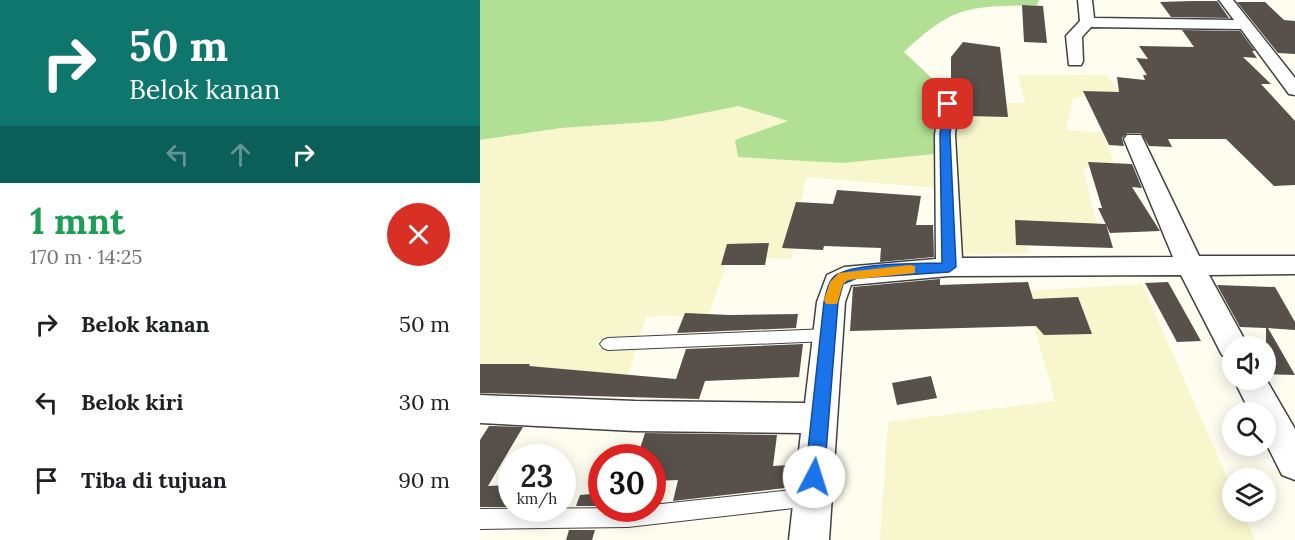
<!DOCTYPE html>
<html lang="id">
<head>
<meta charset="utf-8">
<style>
  body { margin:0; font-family:Lora,serif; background:#f6f6f6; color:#202124; height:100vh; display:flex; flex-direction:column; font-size:22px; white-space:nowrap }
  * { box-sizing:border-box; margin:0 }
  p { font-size:20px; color:#757577 }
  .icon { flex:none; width:33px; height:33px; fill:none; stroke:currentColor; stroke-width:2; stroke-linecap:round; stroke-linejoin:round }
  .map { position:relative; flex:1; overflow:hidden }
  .sheet { display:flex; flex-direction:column; background:#fff; width:480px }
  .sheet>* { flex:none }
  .banner { background:#0f766e; color:#fff; overflow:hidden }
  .tools { position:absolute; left:742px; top:336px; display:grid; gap:12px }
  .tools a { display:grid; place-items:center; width:54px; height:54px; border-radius:50%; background:#fff; box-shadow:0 3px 15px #0003; font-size:30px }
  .speed { position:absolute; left:18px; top:444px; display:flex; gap:12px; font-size:30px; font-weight:700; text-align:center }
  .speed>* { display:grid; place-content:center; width:78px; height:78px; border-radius:50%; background:#fff; box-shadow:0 3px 15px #0003; line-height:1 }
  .speed small { font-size:15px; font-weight:400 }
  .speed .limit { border:9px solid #d22; background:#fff; color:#111 }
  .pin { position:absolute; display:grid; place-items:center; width:51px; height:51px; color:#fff; margin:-26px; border-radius:12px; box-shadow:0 3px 9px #0006 }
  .me { position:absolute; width:66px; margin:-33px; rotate:5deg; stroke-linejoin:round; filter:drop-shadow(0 0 4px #0008) }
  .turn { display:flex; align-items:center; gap:21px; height:126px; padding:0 30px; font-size:27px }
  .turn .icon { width:78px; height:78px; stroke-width:2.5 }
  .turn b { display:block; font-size:42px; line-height:51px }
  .lanes { display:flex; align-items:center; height:57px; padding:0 30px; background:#0003; justify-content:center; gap:30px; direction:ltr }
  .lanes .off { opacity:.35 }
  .round { display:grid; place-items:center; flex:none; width:63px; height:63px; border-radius:32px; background:#f6f6f6 }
  .headline { display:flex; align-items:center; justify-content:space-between; height:102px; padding:0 30px }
  h1 { font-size:36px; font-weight:700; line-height:45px; color:#1e9e55 }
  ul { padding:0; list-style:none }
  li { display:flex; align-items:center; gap:18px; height:78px; padding:0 30px }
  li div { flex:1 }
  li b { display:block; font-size:22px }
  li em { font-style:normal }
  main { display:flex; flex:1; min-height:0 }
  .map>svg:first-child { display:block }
  .farmland { fill:#f7f6cd }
  .forest { fill:#b1df94 }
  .building { fill:#58504a }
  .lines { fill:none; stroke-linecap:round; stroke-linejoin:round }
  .service-casing { stroke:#414141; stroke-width:2 }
  .minor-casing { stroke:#414141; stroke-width:3 }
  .service { fill:#fff; fill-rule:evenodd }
  .minor { fill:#fff; fill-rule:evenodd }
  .route { fill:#1a73e8; stroke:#114b97; stroke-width:1.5 }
  .slow { fill:#f59e0b }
</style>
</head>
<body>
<main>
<section class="sheet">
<div class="banner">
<div class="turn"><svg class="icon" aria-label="right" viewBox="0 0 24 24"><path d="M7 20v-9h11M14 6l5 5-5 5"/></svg><div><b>50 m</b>Belok kanan</div></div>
<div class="lanes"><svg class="icon off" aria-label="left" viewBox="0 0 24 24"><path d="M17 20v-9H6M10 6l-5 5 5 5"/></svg><svg class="icon off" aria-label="ahead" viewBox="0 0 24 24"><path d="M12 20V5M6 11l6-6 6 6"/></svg><svg class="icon" aria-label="right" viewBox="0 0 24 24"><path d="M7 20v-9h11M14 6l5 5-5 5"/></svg></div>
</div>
<div class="headline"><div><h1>1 mnt</h1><p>170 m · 14:25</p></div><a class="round" style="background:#d93025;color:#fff"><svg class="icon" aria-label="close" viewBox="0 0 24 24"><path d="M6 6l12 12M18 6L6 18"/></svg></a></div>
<ul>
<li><svg class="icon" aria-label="right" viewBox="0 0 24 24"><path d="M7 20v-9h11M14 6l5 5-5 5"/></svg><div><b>Belok kanan</b></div><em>50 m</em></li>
<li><svg class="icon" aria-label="left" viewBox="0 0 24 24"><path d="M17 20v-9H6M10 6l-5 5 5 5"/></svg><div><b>Belok kiri</b></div><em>30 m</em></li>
<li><svg class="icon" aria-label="arrive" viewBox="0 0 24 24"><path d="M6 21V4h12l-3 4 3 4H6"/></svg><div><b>Tiba di tujuan</b></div><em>90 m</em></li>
</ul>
</section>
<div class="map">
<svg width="815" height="540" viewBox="0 0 815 540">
  <rect width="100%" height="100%" fill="#fffdf0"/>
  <g class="farmland">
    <path d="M 537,75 L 626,75 L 641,94 L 593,98 L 586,130 L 623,133 L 635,166 L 603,169 L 618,228 L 541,223 L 549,253 L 478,255 L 455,188 L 326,177 L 311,259 L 249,257 L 229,314 L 166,317 L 146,382 L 0,388 L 0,140 L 81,128 L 183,121 L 259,106 L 309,121 L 255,140 L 473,103 L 545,103 Z"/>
    <path d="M 662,284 L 753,491 L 753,512 L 762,512 L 775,540 L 400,540 L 408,422 L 575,401 L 544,291 Z"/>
  </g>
  <path class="forest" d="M 0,0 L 559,0 L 557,5 C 489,7 475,4 424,52 L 458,84 L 485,119 L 464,153 L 362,163 L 258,157 L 255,140 L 308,121 L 259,106 L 183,121 L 81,128 L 0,140 Z"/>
  <g class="building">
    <path d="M 712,1 L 737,1 L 749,18 L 691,17 L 680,2 Z"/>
    <path d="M 757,2 L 785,2 L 804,20 L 815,21 L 815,54 L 798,53 Z"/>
    <path d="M 542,5 L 563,6 L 567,43 L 544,42 Z"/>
    <path d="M 702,30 L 760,31 L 775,51 L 772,51 L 777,58 L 763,57 L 791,84 L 781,84 L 815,121 L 815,185 L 794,186 L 746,139 L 688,139 L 692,147 L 669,146 L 661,133 L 647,133 L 642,138 L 644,146 L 629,145 L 603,91 L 639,92 L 637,77 L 665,80 L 663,75 L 667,75 L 656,58 L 668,59 L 659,46 L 714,47 Z"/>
    <path d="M 483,42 L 520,47 L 528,117 L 488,116 L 487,107 L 479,106 L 478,102 L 471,97 L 471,57 Z"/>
    <path d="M 608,162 L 652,164 L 662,188 L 652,187 L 680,231 L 630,233 L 618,208 L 622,208 Z"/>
    <path d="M 357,190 L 441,196 L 436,225 L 453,225 L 454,257 L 400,262 L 401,248 L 344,246 L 343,250 L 302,248 L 316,202 L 353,204 Z"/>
    <path d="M 535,220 L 626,224 L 633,248 L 536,245 Z"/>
    <path d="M 289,243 L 285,265 L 241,265 L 247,244 Z"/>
    <path d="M 460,279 L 460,285 L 548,282 L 553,299 L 598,297 L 612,334 L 564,335 L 556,326 L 370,331 L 373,287 Z"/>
    <path d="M 688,282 L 721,341 L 697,342 L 665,283 Z"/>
    <path d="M 737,285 L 795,287 L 815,322 L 815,330 L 788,328 L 815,375 L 786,374 L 786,328 L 760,327 Z"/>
    <path d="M 205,313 L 249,315 L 318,314 L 316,328 L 197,333 Z"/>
    <path d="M 323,344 L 319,377 L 225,381 L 219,399 L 0,393 L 0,364 L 50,364 L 49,366 L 196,379 L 206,349 Z"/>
    <path d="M 451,376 L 457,398 L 417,405 L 412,383 Z"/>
    <path d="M 9,426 L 43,427 L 8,486 L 32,485 L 32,507 L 0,507 L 0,440 Z"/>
    <path d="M 165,433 L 297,435 L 293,466 L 309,465 L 305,488 L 193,501 L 198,480 L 172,481 L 172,458 L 157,458 Z"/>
    <path d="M 122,493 L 121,506 L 96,506 L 100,495 Z"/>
    <path d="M 89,530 L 115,530 L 112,540 L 86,540 Z"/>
  </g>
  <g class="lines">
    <defs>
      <g id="service">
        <path d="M 348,329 L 353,331 L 356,335 L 353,339 L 348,341 L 128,350 L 123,348 L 120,344 L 123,340 L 128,338 Z"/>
        <path d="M 331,488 L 338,491 L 341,497 L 338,503 L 331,506 L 148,527 L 0,529 L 0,509 L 172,508 L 172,505 Z"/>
      </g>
      <g id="minor">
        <path d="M 598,0 L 612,0 L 614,18 L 754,20 L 739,0 L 753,0 L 815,78 L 815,95 L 809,94 L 761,29 L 611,27 L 602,37 L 603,61 L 601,65 L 589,65 L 586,36 L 600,21 Z"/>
        <path d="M 468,98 L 477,104 L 475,135 L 482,258 L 693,257 L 644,139 L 647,135 L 661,135 L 719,256 L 815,256 L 815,274 L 729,275 L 768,346 L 753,346 L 753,359 L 742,355 L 701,275 L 469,276 L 371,285 L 365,302 L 349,540 L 309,540 L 321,433 L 155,431 L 0,423 L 0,395 L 155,401 L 325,403 L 337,302 L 347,275 L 364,267 L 456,259 L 455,135 L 459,104 Z"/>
        <path d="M 786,379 L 815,429 L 815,480 L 802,475 L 786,443 L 786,412 L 770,412 L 754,380 Z"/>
      </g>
    </defs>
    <use href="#service" class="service-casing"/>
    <use href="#minor" class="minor-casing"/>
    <use href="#service" class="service"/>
    <use href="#minor" class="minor"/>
  </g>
  <path class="route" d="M 468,101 L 473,104 L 470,135 L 476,267 L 469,272 L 377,278 L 363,284 L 358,302 L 344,477 L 341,483 L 334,486 L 328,483 L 325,477 L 344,302 C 346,295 347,285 352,279 C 364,262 440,264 462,263 L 460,135 L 463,104 Z"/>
  <path class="slow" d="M 430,265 L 435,266 L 435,273 L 368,280 L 363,284 L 357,304 L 346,304 L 344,300 L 350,282 L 359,273 Z"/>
</svg>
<div class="tools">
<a><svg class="icon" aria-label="sound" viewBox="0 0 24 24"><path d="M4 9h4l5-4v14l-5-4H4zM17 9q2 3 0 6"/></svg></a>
<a><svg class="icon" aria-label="search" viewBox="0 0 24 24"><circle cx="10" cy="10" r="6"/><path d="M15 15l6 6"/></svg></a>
<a><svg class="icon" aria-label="layers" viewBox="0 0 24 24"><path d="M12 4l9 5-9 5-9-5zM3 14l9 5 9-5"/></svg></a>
</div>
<div class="speed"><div>23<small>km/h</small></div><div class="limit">30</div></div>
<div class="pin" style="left:468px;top:104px;background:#d93025"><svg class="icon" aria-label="arrive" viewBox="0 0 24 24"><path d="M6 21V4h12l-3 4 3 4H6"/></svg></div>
<svg class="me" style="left:334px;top:477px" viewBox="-20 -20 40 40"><circle r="19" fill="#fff"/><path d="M0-13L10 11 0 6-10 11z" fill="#1a73e8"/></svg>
</div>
</main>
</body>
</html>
